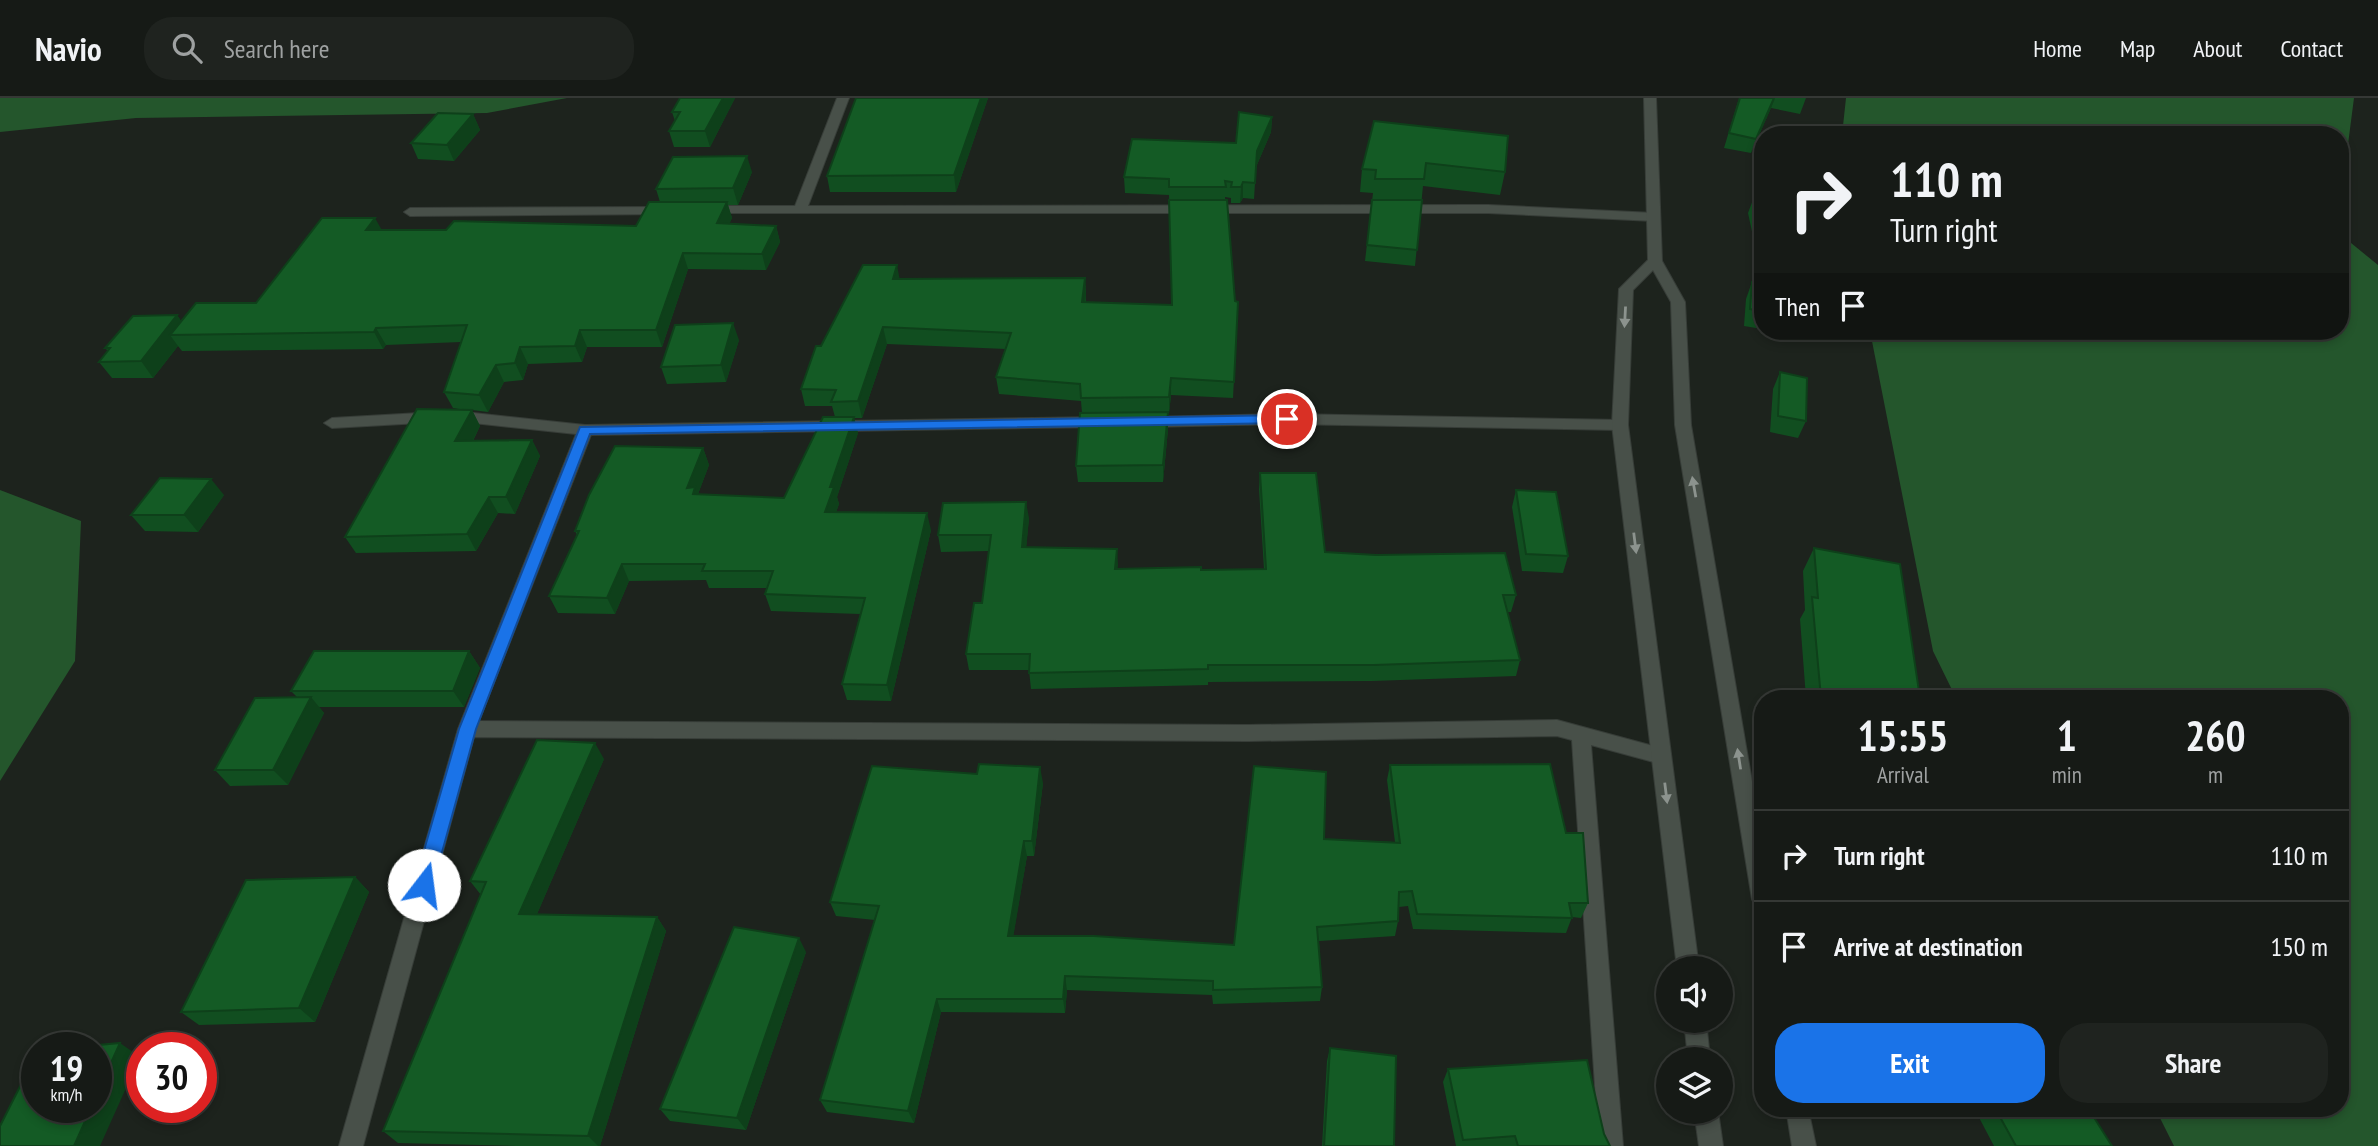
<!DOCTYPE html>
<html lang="en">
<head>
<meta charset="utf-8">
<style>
  body { margin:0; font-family:"PT Sans Narrow",sans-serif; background:#1f231f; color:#f1f3f6; height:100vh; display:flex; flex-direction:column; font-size:26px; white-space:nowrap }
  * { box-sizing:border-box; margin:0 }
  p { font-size:23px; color:#9ea1a1 }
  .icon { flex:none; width:38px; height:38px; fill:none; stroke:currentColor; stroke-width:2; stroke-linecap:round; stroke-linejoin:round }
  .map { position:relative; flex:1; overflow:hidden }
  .panel { position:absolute; left:1754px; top:592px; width:595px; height:427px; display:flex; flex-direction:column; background:#161a16; border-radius:28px; box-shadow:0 4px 10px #0003,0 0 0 2px #353835 }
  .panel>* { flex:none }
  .hud { position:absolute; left:1754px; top:28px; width:595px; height:214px; border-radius:28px; box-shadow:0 4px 10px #0003,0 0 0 2px #353835; background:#161a16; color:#f1f3f6; overflow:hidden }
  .fabs { position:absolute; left:1656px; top:858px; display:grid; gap:14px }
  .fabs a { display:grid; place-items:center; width:77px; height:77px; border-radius:50%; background:#161a16; box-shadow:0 4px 10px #0003,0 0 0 2px #353835; font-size:35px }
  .speed { position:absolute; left:21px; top:934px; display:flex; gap:14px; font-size:35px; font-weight:700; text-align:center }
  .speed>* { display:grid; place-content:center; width:91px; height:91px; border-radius:50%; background:#161a16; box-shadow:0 4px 10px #0003,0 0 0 2px #353835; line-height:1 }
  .speed small { font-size:18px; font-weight:400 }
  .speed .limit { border:10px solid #d22; background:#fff; color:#111 }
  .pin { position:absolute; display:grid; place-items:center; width:60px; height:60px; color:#fff; margin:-30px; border:4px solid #fff; border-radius:50%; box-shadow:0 2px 7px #0007 }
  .me { position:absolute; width:77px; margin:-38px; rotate:15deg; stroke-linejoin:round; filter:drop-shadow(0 0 5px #0008) }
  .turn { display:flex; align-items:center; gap:24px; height:147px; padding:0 21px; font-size:32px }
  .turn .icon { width:91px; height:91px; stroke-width:2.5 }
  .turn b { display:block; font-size:49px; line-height:60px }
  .then { display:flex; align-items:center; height:66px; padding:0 21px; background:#0003; gap:14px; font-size:26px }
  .eta { display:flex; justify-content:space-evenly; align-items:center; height:119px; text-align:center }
  .eta b { font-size:42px; font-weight:800; line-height:49px }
  .primary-button { display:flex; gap:14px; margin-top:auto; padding:14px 21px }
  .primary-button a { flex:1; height:80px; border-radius:28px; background:#1a73e8; color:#fff; font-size:28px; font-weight:800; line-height:80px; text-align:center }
  .primary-button a+a { background:#1f231f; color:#f1f3f6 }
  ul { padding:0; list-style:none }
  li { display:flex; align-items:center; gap:21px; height:91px; padding:0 21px; border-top:2px solid #353835 }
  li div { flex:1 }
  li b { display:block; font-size:26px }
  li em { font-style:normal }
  header { display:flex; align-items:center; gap:42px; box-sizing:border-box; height:98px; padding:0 35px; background:#161a16; border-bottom:2px solid #353835 }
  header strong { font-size:33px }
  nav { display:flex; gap:38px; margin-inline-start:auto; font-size:24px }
  .search { width:490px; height:63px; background:#1f231f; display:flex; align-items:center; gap:18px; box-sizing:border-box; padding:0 24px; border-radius:28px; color:#9ea1a1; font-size:26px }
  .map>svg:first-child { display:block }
  .green { fill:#24562c }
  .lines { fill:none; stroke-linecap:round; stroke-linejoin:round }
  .minor-casing { stroke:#373d38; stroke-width:2 }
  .tertiary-casing { stroke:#373d38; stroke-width:2 }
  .minor { fill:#485049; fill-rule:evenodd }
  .tertiary { fill:#485049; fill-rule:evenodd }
  .wall { fill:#114e20 }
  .shaded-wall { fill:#0e401a }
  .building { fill:#145b25; stroke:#0e401a; stroke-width:2 }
  .oneway { fill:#8c938e }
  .route { fill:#1a73e8; stroke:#114b97; stroke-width:2 }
</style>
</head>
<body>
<header>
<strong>Navio</strong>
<div class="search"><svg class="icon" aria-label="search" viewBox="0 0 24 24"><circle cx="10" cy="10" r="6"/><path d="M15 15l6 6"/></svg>Search here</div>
<nav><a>Home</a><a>Map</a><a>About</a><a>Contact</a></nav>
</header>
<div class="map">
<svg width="2378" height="1048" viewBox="0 0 2378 1048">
  <rect width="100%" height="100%" fill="#1d231d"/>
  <g class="green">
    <path d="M 0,0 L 567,0 L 487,15 L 136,20 L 0,34 Z"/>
    <path d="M 1846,0 L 2354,0 L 2340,108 L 2340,37 L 1842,37 Z"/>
    <path d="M 2340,136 L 2378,167 L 2378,1048 L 2174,1048 L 2155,1010 L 2340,1010 L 2340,600 L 1956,600 L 1933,553 L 1870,233 L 2340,233 Z"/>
    <path d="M 0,392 L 81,423 L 75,563 L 0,683 Z"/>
  </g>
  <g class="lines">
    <defs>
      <g id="minor">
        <path d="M 837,0 L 849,0 L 808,108 L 1488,107 L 1654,115 L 1660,119 L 1654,123 L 1488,115 L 702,115 L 702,109 L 706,108 L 795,108 Z"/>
        <path d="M 667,109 L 671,110 L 671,116 L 410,118 L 404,114 L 410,110 Z"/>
        <path d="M 455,313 L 585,327 L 1101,319 L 1109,324 L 1101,329 L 591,337 L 479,623 L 1248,627 L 1557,622 L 1668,652 L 1671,658 L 1668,664 L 1661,666 L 1591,647 L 1623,1048 L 1599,1048 L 1572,642 L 1557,638 L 1248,643 L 474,639 L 363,1048 L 339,1048 L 458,631 L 576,336 L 455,323 L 332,330 L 324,325 L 332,320 Z"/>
        <path d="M 1287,316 L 1620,322 L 1628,327 L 1620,332 L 1287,326 L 1146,329 L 1138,324 L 1146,319 Z"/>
      </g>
      <g id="tertiary">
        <path d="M 1644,0 L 1656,0 L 1662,163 L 1685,204 L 1691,327 L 1762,742 L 1762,810 L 1755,808 L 1752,801 L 1675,327 L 1671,204 L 1653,172 L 1633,192 L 1628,327 L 1699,870 L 1677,870 L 1612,327 L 1619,191 L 1648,162 Z"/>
        <path d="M 1684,922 L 1706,922 L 1710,961 L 1688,961 Z"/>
        <path d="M 1786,1010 L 1808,1010 L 1816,1048 L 1792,1048 Z"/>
        <path d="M 1694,1013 L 1718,1013 L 1723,1048 L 1699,1048 Z"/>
      </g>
    </defs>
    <use href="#minor" class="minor-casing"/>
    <use href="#tertiary" class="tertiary-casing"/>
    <use href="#minor" class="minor"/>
    <use href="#tertiary" class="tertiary"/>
  </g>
  <g class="wall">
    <path d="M 680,0 L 735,0 L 710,49 L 674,49 L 669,33 L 675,23 L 672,14 Z"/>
    <path d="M 988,0 L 956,94 L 830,94 L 827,78 Z"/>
    <path d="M 1739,0 L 1806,0 L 1800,16 L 1771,10 L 1751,55 L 1724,50 Z"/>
    <path d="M 473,16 L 480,32 L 454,63 L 418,61 L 411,45 Z"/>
    <path d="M 1272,19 L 1271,34 L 1256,69 L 1254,101 L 1243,100 L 1240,105 L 1231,105 L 1231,100 L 1225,99 L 1235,203 L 1238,204 L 1233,300 L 1171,297 L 1169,315 L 1168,315 L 1168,331 L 1163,384 L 1078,384 L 1076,368 L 1082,315 L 1081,303 L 999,296 L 996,279 L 1006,251 L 887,246 L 862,320 L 854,320 L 858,335 L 837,399 L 839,406 L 836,414 L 931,432 L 891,603 L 847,602 L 842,586 L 860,516 L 771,513 L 765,496 L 767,490 L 709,490 L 706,482 L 629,483 L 615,516 L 558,515 L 549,498 L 577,437 L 575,433 L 703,350 L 709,367 L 698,396 L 784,400 L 835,319 L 832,308 L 805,308 L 801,291 L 821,248 L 899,181 L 1085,180 L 1086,197 L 1086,204 L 1172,207 L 1169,97 L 1125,95 L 1124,79 L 1236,45 Z"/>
    <path d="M 1374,23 L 1505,74 L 1500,97 L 1423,88 L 1415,168 L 1365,163 L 1373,95 L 1360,94 L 1362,71 Z"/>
    <path d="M 752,74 L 738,107 L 728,107 L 732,120 L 729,126 L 776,128 L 780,144 L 766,172 L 688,171 L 662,249 L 587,249 L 582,264 L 528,266 L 523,282 L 504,284 L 488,314 L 472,312 L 480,328 L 473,343 L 532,342 L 540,358 L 515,416 L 498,415 L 476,453 L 356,455 L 345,439 L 464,312 L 453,310 L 444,294 L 461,244 L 386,247 L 383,251 L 182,253 L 178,248 L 153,280 L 112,280 L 99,264 L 108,253 L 105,250 L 177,217 L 181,223 L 256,205 L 382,132 L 636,128 L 660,104 L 656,91 Z"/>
    <path d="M 1754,99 L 1762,100 L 1762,144 L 1754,143 L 1748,115 Z"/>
    <path d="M 1752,184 L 1762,186 L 1762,231 L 1744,228 L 1746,201 Z"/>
    <path d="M 1770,233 L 1803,233 L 1801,238 Z"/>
    <path d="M 739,242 L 726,284 L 667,286 L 661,269 Z"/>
    <path d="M 1780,274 L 1806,323 L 1798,340 L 1770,334 L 1773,291 Z"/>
    <path d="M 1260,375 L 1325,454 L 1516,497 L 1511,514 L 1507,514 L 1520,562 L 1516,578 L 1372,583 L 1208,584 L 1208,587 L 1031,591 L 1029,572 L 969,572 L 966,556 L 982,505 L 989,453 L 941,454 L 938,437 L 1029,420 L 1026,449 L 1117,451 L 1117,471 L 1201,472 L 1264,471 L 1259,391 Z"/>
    <path d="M 1516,392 L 1568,458 L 1563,475 L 1522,473 L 1512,409 Z"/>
    <path d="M 224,397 L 198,434 L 145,433 L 131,417 Z"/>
    <path d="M 1814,450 L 1920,600 L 1806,600 L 1800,521 L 1805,512 L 1803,473 Z"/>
    <path d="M 469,553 L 480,570 L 464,609 L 319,609 L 324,615 L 288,687 L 230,688 L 215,672 L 297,599 L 291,593 Z"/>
    <path d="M 604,661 L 537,816 L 657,819 L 666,833 L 600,1048 L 516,1048 L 398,1045 L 383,1033 L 481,797 L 470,783 Z"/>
    <path d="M 1390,667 L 1566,735 L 1588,805 L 1581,820 L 1572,819 L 1566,835 L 1413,831 L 1408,808 L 1399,809 L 1398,823 L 1395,838 L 1319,843 L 1322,889 L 1320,903 L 1213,906 L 1212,897 L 1067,892 L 1065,915 L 941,914 L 914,1025 L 827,1014 L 820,1002 L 875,822 L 836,818 L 830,804 L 977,676 L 1043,685 L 1034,758 L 1027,758 L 1013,838 L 1234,847 L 1324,741 L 1395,744 L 1387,682 Z"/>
    <path d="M 355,779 L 369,794 L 315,924 L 199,927 L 181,914 Z"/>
    <path d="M 806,854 L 746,1032 L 670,1023 L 660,1011 Z"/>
    <path d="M 1330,950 L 1394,1048 L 1322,1048 L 1327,963 Z"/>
    <path d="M 1448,971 L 1604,1036 L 1610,1048 L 1456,1048 L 1443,984 Z"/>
    <path d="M 1974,1010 L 2088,1010 L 2112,1048 L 1994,1048 Z"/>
  </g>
  <g class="shaded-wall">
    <path d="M 723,0 L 735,0 L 710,49 L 705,33 Z"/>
    <path d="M 981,0 L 988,0 L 956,94 L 954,77 Z"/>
    <path d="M 1775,0 L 1771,10 L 1751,55 L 1756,41 Z"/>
    <path d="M 473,16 L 480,32 L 454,63 L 447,47 Z"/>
    <path d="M 1272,19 L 1271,34 L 1256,69 L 1254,101 L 1257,53 Z"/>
    <path d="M 747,58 L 752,74 L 738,107 L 733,90 Z"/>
    <path d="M 1243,84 L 1243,100 L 1240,105 L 1241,89 Z"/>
    <path d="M 727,104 L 732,120 L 722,141 L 717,125 Z"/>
    <path d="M 375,120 L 384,136 L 366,132 Z"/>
    <path d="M 776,128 L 780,144 L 766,172 L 762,156 Z"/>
    <path d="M 683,155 L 688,171 L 662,249 L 656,232 Z"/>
    <path d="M 897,167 L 900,183 L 893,181 Z"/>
    <path d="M 1085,180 L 1086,197 L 1084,221 L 1082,204 Z"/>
    <path d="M 177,217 L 189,234 L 170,237 L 178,248 L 153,280 L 141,263 Z"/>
    <path d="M 733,225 L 739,242 L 726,284 L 721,267 Z"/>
    <path d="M 883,229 L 887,246 L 862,320 L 858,303 Z"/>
    <path d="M 376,230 L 386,247 L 383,251 L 374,234 Z"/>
    <path d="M 580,232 L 587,249 L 582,264 L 575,248 Z"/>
    <path d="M 520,249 L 528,266 L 523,282 L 515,265 Z"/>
    <path d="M 496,267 L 504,284 L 488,314 L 479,297 Z"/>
    <path d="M 1171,280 L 1171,297 L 1169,315 L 1169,299 Z"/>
    <path d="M 472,312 L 480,328 L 464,360 L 455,343 Z"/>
    <path d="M 1168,314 L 1168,331 L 1163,384 L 1163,367 Z"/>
    <path d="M 854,319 L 858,335 L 837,399 L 839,406 L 830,431 L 825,414 L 830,389 Z"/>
    <path d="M 532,342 L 540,358 L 515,416 L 506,399 Z"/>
    <path d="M 703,350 L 709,367 L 698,396 L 702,406 L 687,390 Z"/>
    <path d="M 211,381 L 224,397 L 198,434 L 184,417 Z"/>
    <path d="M 489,399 L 498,415 L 476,453 L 467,436 Z"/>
    <path d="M 1026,404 L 1029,420 L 1025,465 L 1022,449 Z"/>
    <path d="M 927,415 L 931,432 L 891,603 L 887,587 Z"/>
    <path d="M 1117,451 L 1118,467 L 1116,488 L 1115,471 Z"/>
    <path d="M 622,466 L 629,483 L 615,516 L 607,500 Z"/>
    <path d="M 469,553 L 480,570 L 464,609 L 453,593 Z"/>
    <path d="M 311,599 L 324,615 L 288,687 L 273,672 Z"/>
    <path d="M 595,645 L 604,661 L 531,830 L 519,816 Z"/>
    <path d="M 1040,669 L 1043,685 L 1034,758 L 1032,743 Z"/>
    <path d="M 1024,743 L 1027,758 L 1011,852 L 1008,838 Z"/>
    <path d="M 355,779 L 369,794 L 315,924 L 299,910 Z"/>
    <path d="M 657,819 L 666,833 L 600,1048 L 598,1048 L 588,1038 Z"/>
    <path d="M 799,840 L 806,854 L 746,1032 L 737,1020 Z"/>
    <path d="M 1065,878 L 1067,892 L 1065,915 L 1063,901 Z"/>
    <path d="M 937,901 L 941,914 L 914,1025 L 908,1013 Z"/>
    <path d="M 120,945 L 140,959 L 100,1048 L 74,1048 L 91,1010 L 96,1010 L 96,998 Z"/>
  </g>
  <g class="building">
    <path d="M 680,0 L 723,0 L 705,33 L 669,33 L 680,14 L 672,14 Z"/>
    <path d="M 856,0 L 981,0 L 954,77 L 827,78 Z"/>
    <path d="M 1740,0 L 1774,0 L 1756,41 L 1729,35 Z"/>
    <path d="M 1239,14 L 1272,19 L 1257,53 L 1255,85 L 1243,84 L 1241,89 L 1231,89 L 1232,84 L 1225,83 L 1226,89 L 1169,89 L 1169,81 L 1124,79 L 1132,41 L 1236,45 Z"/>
    <path d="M 438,15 L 473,16 L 447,47 L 411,45 Z"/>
    <path d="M 1374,23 L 1508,38 L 1505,74 L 1426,65 L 1424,81 L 1375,81 L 1376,72 L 1362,71 Z"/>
    <path d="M 747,58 L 733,90 L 656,91 L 673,59 Z"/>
    <path d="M 1754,99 L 1762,100 L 1762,127 L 1760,127 Z"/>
    <path d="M 1169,102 L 1227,102 L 1235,203 L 1238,204 L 1234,284 L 1171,280 L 1169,299 L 1081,300 L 1080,286 L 996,279 L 1011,235 L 883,229 L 858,303 L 831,304 L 836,292 L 801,291 L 816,248 L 821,248 L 863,167 L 897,167 L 893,181 L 1085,180 L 1082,204 L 1172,207 Z"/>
    <path d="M 1372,102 L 1422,102 L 1417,152 L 1367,147 Z"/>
    <path d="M 649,104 L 727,104 L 717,125 L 776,128 L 762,156 L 683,155 L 656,232 L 580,232 L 575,248 L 520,249 L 515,265 L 496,267 L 479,297 L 444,294 L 467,227 L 376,230 L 374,234 L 170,237 L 196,205 L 256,205 L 322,120 L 375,120 L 366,132 L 446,132 L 454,123 L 636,128 Z"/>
    <path d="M 1752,184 L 1762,186 L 1762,214 L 1750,211 Z"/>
    <path d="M 177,217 L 141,263 L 99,264 L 110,250 L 105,250 L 133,218 Z"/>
    <path d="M 733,225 L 721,267 L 661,269 L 675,227 Z"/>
    <path d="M 1780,274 L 1807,280 L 1806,323 L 1778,318 Z"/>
    <path d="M 417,311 L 472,312 L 455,343 L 532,342 L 506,399 L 489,399 L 467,436 L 345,439 Z"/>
    <path d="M 1168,314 L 1163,367 L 1076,368 L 1080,315 Z"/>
    <path d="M 823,319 L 854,319 L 830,389 L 834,389 L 825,414 L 927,415 L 887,587 L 842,586 L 865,500 L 765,496 L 773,473 L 702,473 L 705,466 L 622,466 L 607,500 L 549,498 L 579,433 L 575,433 L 589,397 L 615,348 L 703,350 L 687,390 L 695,389 L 693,396 L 784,400 Z"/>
    <path d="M 1260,375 L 1316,375 L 1325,454 L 1376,457 L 1505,455 L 1516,497 L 1503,497 L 1520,562 L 1374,567 L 1208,567 L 1208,571 L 1029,575 L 1030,556 L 966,556 L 974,505 L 982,505 L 991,437 L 938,437 L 943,405 L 1026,404 L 1022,449 L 1117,451 L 1115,471 L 1201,469 L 1201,472 L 1266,471 Z"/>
    <path d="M 160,380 L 211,381 L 184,417 L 131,417 Z"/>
    <path d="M 1516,392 L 1556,394 L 1568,458 L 1526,456 Z"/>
    <path d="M 1814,450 L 1900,466 L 1920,600 L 1821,600 L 1812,499 L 1818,500 Z"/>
    <path d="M 314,553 L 469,553 L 453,593 L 291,593 Z"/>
    <path d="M 311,599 L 273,672 L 215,672 L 255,600 Z"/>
    <path d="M 537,642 L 595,645 L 519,816 L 657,819 L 588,1038 L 383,1033 L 486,784 L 470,783 Z"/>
    <path d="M 979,666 L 1040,669 L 1032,743 L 1024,743 L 1008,838 L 1094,838 L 1234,847 L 1254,668 L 1326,674 L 1324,741 L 1400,745 L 1390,667 L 1550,666 L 1566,735 L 1583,735 L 1588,805 L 1569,805 L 1572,820 L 1417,816 L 1412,793 L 1399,794 L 1398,823 L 1317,829 L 1322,889 L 1213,892 L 1213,883 L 1065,878 L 1063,901 L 937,901 L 908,1013 L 820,1002 L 879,808 L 830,804 L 872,668 L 977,676 Z"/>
    <path d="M 355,779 L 299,910 L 181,914 L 246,782 Z"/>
    <path d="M 734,829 L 799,840 L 737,1020 L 660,1011 Z"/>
    <path d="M 120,945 L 96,998 L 96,950 L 66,950 Z"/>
    <path d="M 1330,950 L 1396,958 L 1394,1048 L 1324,1048 Z"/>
    <path d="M 37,955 L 37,1010 L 91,1010 L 74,1048 L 0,1048 L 0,1028 Z"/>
    <path d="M 1587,962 L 1604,1036 L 1610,1048 L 1518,1048 L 1515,1038 L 1463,1042 L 1448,971 Z"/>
    <path d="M 1995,1010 L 2088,1010 L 2112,1048 L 2016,1048 Z"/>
  </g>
  <defs><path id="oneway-solid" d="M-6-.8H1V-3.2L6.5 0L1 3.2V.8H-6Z" transform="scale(1.75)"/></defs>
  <g class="oneway">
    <use href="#oneway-solid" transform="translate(1625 219) rotate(93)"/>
    <use href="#oneway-solid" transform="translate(1694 389) rotate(-100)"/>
    <use href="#oneway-solid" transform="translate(1635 445) rotate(83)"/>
    <use href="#oneway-solid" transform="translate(1739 661) rotate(-99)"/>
    <use href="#oneway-solid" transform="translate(1666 695) rotate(83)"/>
  </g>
  <path class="route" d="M 1287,317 L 1292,318 L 1292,325 L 590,336 L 476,631 L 433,787 L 430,793 L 424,795 L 417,793 L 414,787 L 459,631 L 580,329 Z"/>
</svg>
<div class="fabs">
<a><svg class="icon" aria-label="sound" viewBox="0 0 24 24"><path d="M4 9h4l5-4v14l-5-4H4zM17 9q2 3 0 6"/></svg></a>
<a><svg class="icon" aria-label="layers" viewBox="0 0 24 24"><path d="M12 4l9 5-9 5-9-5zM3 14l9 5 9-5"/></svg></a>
</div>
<div class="speed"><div>19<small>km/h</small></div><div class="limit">30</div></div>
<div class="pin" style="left:1287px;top:321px;background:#d93025"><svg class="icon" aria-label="arrive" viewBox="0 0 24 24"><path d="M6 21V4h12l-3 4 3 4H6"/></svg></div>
<svg class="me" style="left:424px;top:787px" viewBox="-20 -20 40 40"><circle r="19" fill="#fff"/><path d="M0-13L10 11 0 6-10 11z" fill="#1a73e8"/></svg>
<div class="hud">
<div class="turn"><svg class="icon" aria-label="right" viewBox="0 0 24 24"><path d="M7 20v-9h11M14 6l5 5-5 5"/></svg><div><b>110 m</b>Turn right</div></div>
<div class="then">Then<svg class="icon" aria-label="arrive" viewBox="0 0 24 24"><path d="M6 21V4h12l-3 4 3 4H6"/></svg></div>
</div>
<section class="panel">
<div class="eta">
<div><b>15:55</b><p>Arrival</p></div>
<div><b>1</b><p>min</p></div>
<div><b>260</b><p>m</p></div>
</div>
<ul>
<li><svg class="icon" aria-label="right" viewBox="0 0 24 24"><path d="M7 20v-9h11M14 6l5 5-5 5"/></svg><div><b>Turn right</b></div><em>110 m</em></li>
<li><svg class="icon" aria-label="arrive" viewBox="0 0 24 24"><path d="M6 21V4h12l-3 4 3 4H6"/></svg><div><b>Arrive at destination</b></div><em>150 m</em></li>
</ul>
<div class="primary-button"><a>Exit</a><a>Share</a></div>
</section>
</div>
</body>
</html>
